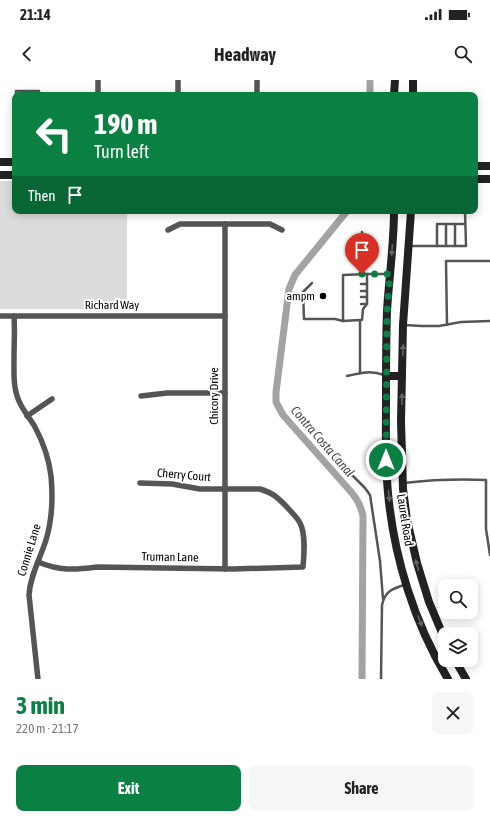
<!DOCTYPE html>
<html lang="en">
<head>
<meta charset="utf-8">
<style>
  body { margin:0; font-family:"Asap Condensed",sans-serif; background:#f6f6f6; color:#222; height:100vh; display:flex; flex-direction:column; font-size:15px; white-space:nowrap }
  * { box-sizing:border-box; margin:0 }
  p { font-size:13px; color:#767676 }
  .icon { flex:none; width:22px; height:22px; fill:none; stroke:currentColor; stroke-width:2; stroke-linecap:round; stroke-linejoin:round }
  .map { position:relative; height:599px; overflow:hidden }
  .side { display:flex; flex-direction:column; background:#fff; flex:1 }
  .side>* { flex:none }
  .top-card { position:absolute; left:12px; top:12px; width:466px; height:122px; border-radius:8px; box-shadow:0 2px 10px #0003; background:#0b8043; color:#fff; overflow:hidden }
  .controls { position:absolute; left:438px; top:499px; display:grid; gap:8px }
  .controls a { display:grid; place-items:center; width:40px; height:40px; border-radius:8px; background:#fff; box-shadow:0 2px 10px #0003; font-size:20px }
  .pin { position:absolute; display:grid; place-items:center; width:34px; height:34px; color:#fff; margin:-41px -17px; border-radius:50% 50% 50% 0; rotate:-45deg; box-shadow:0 0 4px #0007 }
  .pin .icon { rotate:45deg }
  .me { position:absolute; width:44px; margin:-22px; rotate:0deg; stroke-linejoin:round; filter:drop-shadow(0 0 3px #0008) }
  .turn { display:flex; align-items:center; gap:14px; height:84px; padding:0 16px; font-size:18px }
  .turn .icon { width:52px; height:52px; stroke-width:2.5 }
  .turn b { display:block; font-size:28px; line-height:34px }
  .then { display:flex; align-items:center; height:38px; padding:0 16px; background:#0003; gap:8px; font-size:15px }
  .round { display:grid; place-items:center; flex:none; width:42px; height:42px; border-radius:8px; background:#f6f6f6 }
  .overview { display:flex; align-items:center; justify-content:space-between; height:68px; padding:0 16px }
  h1 { font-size:24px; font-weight:700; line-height:30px; color:#0b8043 }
  .cta { display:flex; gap:8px; margin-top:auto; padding:8px 16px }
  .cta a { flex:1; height:46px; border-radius:8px; background:#0b8043; color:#fff; font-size:16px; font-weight:700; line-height:46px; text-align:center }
  .cta a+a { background:#f6f6f6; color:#222 }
  .status { display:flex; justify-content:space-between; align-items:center; height:28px; padding:0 20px; background:#fff; direction:ltr }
  .status svg { height:11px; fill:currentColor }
  header { display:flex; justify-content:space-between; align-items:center; height:52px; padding:0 16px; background:#fff; font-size:18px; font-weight:700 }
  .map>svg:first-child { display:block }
  .green { fill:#dcdcdc }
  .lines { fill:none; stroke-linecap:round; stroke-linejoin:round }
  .canal { stroke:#a3a3a3; stroke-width:7 }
  .lane { stroke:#555; stroke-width:2.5 }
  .street { stroke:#555; stroke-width:5.5 }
  .secondary { stroke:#222; stroke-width:8 }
  .oneway { fill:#646464 }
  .route { stroke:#0b8043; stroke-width:7; stroke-dasharray:0 12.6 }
  .poi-dot { fill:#000; stroke:#fff; stroke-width:1.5 }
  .labels { text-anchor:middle; stroke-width:4; stroke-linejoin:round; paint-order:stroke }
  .poi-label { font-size:12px; fill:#000; stroke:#fff; text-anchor:end }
  .street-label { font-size:12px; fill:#000; stroke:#fff }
  .water-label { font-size:13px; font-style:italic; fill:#444; stroke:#fff }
</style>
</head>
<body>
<div class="status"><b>21:14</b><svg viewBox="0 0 49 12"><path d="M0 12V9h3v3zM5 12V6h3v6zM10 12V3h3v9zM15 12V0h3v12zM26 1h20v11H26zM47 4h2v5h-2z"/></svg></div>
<header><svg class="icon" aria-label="back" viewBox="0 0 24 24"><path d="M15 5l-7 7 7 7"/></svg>Headway<svg class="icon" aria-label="search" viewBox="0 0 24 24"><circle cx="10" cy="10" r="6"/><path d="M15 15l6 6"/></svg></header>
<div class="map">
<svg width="490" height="599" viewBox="0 0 490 599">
  <rect width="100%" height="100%" fill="#fff"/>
  <path class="green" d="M 0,101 L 15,101 L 15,131 L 127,131 L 127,229 L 0,229 Z"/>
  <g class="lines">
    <g class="canal">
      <path d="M 370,0 L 370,15"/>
      <path d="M 347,131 L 295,195 L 289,209 L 276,312 L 276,322 L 283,335 L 352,413 C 358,420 361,426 363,436 L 362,599"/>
    </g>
    <g class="lane">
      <path d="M 16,15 L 16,11 L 39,11 L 39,15"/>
      <path d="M 446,144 L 446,166"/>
      <path d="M 455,144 L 455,166"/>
      <path d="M 362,152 L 362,194"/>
      <path d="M 411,166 L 466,166 L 465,131"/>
      <path d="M 437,166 L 437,144 L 465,144"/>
      <path d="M 347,175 C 352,173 354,171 359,172 L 361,176"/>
      <path d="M 367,194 L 389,194"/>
      <path d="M 312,203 L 303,212 L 304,239 L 335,239 L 343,241"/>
      <path d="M 361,204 L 367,204"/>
      <path d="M 361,211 L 367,211"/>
      <path d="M 361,217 L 367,217"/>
      <path d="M 361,224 L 367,224"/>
      <path d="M 360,240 L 362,240 L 363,229 L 367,224 L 367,194 L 343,195 L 343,241 L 360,240 L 360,293"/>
      <path d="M 404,245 L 422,246 L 439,246 L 461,242 L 490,241"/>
      <path d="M 447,245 L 446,181 L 490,181"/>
      <path d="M 347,296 C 360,293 371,290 384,295"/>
      <path d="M 336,378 L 350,393 L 365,408 L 370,415 L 380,481 L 383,519"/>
      <path d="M 404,403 C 430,400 461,399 486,400 L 486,449 L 490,475"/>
      <path d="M 381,599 L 382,525 C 385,511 392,509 404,505"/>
    </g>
    <g class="street">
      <path d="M 98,0 L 98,15"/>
      <path d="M 178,0 L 178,15"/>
      <path d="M 257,15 L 257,0"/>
      <path d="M 168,150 L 180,144 L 270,144 L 282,150"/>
      <path d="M 0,236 L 225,236"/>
      <path d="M 14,236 C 15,250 14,264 14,279 C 14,293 13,308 19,321 C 23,331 30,338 35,347 C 43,362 49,379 51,396 C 53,417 52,440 46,460 C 40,479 30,496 29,515 L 38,599"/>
      <path d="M 141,316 L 167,313 L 225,313"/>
      <path d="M 27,336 L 52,319"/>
      <path d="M 38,482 C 60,491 74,490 97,487 L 233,489 L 303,487 C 304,475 306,454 300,443 C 297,437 291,432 286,426 C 277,417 273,413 260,409 L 200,409 L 172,404 L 140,403"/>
      <path d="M 225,489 L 225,144"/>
    </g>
    <g class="secondary">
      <path d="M 413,0 L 413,15"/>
      <path d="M 394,15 L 395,0"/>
      <path d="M 0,82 L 15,82"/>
      <path d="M 475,86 L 490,86"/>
      <path d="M 0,95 L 15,95"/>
      <path d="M 475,99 L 490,99"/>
      <path d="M 394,131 C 394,164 389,198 387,231 C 386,259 386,288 386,316 C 386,348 385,381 388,413 C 394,477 414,543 448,599"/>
      <path d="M 411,131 L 403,245 L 401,341 L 403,409 L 407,440 L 417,483 L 429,522 L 445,560"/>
      <path d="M 386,296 L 402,296"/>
      <path d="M 455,580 L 466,599"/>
    </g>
  </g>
  <defs><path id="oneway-solid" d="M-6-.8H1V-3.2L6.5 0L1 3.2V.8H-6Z"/></defs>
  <g class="oneway">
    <use href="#oneway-solid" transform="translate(392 170) rotate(94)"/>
    <use href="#oneway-solid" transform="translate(403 270) rotate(-89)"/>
    <use href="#oneway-solid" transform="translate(402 319) rotate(-89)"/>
    <use href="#oneway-solid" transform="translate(389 416) rotate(84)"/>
    <use href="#oneway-solid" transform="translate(417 485) rotate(-105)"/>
    <use href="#oneway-solid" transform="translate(420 541) rotate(68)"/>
  </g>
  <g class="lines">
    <path class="route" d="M 362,194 L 390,194 L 387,232 L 386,380"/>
  </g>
  <circle class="poi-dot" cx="323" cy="216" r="4"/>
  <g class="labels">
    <g class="poi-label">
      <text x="315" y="220">ampm</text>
    </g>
    <g class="street-label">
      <text x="112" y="229">Richard Way</text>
      <text transform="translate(214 316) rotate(-90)" y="4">Chicory Drive</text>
      <text transform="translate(184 395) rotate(5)" y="4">Cherry Court</text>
      <text transform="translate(405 440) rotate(81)" y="4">Laurel Road</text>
      <text transform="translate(29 470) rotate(-73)" y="4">Connie Lane</text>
      <text transform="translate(170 477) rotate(1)" y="4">Truman Lane</text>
    </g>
    <g class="water-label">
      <text transform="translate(323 361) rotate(49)" y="5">Contra Costa Canal</text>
    </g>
  </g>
</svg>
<div class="controls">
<a><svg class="icon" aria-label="search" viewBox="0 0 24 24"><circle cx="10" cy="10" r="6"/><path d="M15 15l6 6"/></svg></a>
<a><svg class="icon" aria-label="layers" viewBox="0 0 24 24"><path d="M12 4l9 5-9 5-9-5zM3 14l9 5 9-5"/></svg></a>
</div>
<div class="pin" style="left:362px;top:194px;background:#d93025"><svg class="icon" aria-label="arrive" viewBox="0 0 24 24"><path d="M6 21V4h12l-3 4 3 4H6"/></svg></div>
<svg class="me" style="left:386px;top:380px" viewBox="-20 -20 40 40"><circle r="17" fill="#0b8043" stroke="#fff" stroke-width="3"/><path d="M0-11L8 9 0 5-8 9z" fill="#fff"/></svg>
<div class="top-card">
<div class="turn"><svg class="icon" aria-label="left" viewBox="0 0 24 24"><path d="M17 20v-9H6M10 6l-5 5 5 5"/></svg><div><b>190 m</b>Turn left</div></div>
<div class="then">Then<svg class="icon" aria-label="arrive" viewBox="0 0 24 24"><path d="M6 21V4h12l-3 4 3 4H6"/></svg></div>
</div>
</div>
<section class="side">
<div class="overview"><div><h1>3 min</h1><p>220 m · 21:17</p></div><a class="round"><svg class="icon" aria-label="close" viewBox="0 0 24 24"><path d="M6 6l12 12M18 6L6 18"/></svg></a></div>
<div class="cta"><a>Exit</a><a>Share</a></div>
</section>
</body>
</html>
